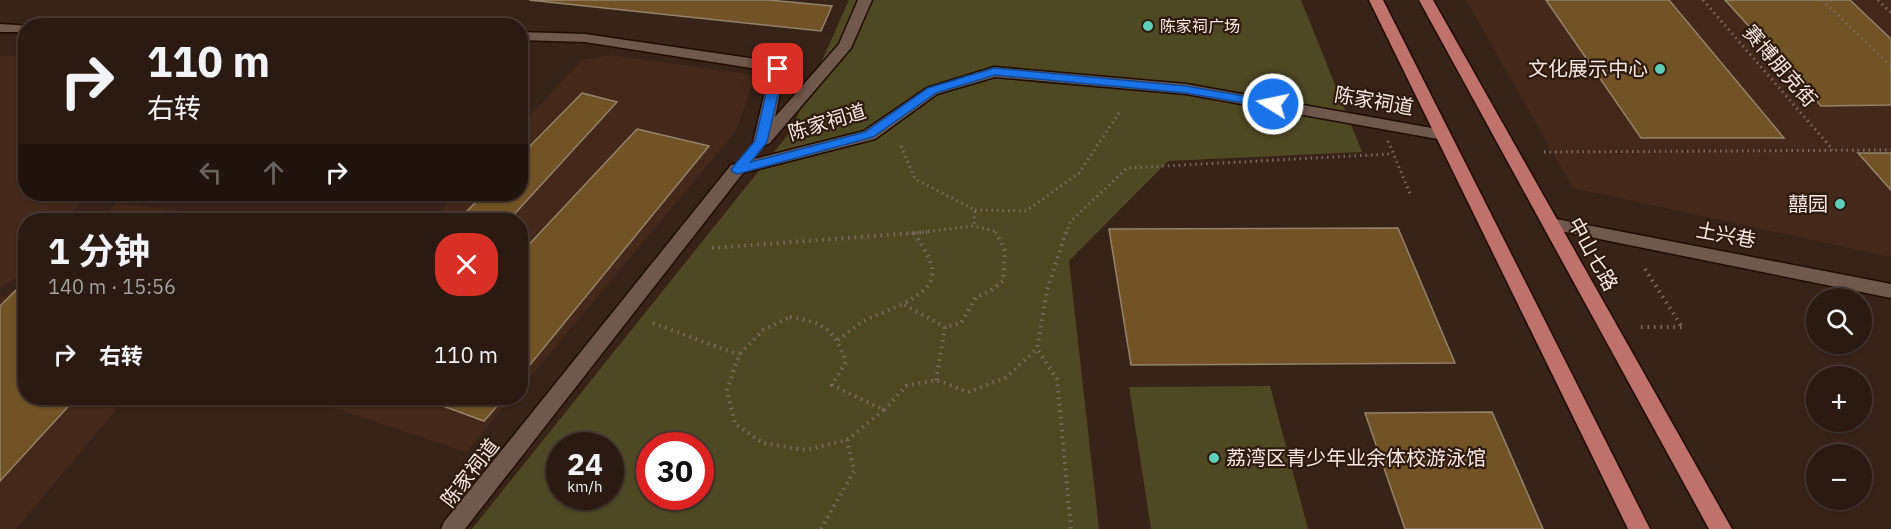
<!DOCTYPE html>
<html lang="zh">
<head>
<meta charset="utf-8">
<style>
  body { margin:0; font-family:"IBM Plex Sans","Noto Sans SC",sans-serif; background:#32231b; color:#f1f3f6; height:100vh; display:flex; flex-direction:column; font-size:22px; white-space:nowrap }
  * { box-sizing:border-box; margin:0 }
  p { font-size:20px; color:#a5a19f }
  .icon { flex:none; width:33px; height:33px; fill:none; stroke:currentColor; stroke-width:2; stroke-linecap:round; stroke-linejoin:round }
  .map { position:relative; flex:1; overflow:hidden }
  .side { position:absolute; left:18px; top:213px; width:510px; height:192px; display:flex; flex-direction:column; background:#2a1a12; border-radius:24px; box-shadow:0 2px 4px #0004,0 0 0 2px #463832 }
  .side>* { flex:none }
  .top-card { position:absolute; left:18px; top:18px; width:510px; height:183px; border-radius:24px; box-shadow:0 2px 4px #0004,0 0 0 2px #463832; background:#2a1a12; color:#f1f3f6; overflow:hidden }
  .controls { position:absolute; left:1806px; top:288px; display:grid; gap:12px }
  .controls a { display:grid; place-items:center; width:66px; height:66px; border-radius:50%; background:#2a1a12; box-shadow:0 2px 4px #0004,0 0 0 2px #463832; font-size:30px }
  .speed { position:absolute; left:546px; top:432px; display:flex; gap:12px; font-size:30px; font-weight:700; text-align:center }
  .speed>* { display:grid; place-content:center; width:78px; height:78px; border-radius:50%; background:#2a1a12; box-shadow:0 2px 4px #0004,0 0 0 2px #463832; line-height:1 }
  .speed small { font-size:15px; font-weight:400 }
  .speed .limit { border:9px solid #d22; background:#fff; color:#111 }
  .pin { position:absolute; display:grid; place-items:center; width:51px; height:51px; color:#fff; margin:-26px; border-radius:12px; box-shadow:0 3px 9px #0006 }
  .me { position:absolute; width:66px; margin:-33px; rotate:280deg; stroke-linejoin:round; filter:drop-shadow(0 0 4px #0008) }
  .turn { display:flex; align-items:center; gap:21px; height:126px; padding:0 30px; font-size:27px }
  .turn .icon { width:78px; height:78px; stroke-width:2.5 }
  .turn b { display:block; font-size:42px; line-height:51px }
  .lanes { display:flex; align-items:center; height:57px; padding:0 30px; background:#0003; justify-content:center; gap:30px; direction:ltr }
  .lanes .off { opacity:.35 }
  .round { display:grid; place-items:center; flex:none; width:63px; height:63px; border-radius:24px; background:#32231b }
  .summary { display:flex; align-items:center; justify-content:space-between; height:102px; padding:0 30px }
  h1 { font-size:36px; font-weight:700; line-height:45px }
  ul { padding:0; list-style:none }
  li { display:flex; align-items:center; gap:18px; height:78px; padding:0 30px }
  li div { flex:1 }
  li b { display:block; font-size:22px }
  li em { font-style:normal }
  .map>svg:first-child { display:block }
  .built { fill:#44291a }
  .green { fill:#4f4923; fill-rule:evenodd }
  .building { fill:#725325; stroke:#93826c; stroke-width:1.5 }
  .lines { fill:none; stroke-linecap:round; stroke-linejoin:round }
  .minor-casing { stroke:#1f0c03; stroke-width:3 }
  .major-casing { stroke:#1f0c03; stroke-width:3 }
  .path-far1 { stroke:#7c695f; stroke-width:3; stroke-dasharray:1.5 4; stroke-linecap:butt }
  .path { stroke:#7c695f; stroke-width:4; stroke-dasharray:1.5 5; stroke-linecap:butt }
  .minor { fill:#71584c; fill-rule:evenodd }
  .major { fill:#bf716b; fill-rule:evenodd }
  .path-bridge { stroke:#7c695f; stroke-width:3; stroke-dasharray:1.5 4; stroke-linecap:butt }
  .route { fill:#1a73e8; stroke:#114b97; stroke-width:1.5 }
  .poi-dot { fill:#5dceb9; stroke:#2e1a0f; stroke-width:2 }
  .labels { text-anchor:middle; stroke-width:4.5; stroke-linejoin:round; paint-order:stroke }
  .far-poi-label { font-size:16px; fill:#f6e7e0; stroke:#2e1a0f; text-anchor:start }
  .street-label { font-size:20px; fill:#f6e7e0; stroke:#2e1a0f }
  .poi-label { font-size:20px; fill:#f6e7e0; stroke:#2e1a0f; text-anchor:end }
</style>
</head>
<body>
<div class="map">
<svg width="1891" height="529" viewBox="0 0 1891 529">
  <rect width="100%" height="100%" fill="#382318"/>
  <g class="built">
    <path d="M 1466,0 L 1891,0 L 1891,257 L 1573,188 Z"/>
    <path d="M 610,55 L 756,75 L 735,132 L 521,388 L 520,220 L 432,220 L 457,194 L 520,194 L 521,125 L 582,60 Z"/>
    <path d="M 0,56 L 25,56 L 26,194 L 86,194 L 66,220 L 26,220 L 25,272 L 0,288 Z"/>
    <path d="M 117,203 L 259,220 L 100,220 Z"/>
    <path d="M 25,283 L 26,398 L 126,398 L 16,529 L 0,529 L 0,298 Z"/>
    <path d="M 304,398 L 512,398 L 466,452 Z"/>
  </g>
  <g class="green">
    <path d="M 849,0 L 1301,0 L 1362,152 L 1168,161 L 1069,261 L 1099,529 L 472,529 L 790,132 ZM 560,446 L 610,446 L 610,496 L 560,496 ZM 650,446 L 700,446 L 700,496 L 650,496 Z"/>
    <path d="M 1270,386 L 1308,529 L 1151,529 L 1129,387 Z"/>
  </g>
  <g class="building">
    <path d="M 529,0 L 769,0 L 832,6 L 821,31 Z"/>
    <path d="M 1546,0 L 1669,0 L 1784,138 L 1641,138 Z"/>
    <path d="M 1725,0 L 1850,0 L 1891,39 L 1891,105 L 1821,106 Z"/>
    <path d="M 582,93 L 617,102 L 509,220 L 458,220 L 484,194 L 520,194 L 520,156 Z"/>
    <path d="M 637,129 L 709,146 L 520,377 L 520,254 Z"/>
    <path d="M 1858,153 L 1891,153 L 1891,190 Z"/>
    <path d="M 1398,228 L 1455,363 L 1131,365 L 1109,229 Z"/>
    <path d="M 23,283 L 26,284 L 26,398 L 76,398 L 0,481 L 0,306 Z"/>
    <path d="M 421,398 L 504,398 L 484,421 Z"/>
    <path d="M 1492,412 L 1543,529 L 1405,529 L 1365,413 Z"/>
  </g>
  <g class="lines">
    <defs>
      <g id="minor">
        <path d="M 858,0 L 872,0 L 851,48 L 770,143 L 761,147 L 755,146 L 753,142 L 770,71 L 585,42 L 520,40 L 520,32 L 585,34 L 756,59 L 783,66 L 785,69 L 775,117 L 839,44 Z"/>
        <path d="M 0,24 L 31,26 L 26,26 L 26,32 L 0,32 Z"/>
        <path d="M 994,67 L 1186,84 L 1443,130 L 1451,135 L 1443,140 L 1186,94 L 995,77 L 937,94 L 875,139 L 743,173 L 465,529 L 441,529 L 444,522 L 731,165 L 864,131 L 927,88 Z"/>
        <path d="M 1551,218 L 1891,284 L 1891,298 L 1545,228 L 1542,224 L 1545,220 Z"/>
      </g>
      <g id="major">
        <path d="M 1369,0 L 1383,0 L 1650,529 L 1628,529 Z"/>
        <path d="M 1419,0 L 1433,0 L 1732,529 L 1709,529 Z"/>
      </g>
    </defs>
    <use href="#minor" class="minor-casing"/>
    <use href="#major" class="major-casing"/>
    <g class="path-far1">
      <path d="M 1703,0 L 1833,150"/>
      <path d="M 1822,0 L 1891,66"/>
      <path d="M 1878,0 L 1891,13"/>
      <path d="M 901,146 L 915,179 L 975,210 L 974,226"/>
      <path d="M 1544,152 L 1891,150"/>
      <path d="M 975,210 L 1026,211 L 1079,173 L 1121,110"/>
      <path d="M 906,234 L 974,226 L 995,231 L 996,234"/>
      <path d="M 1066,234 L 1070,222 L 1127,168 L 1389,154"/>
    </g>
    <g class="path">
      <path d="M 1066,232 L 1047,290 L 1037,349 L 1057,379 L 1071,529"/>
      <path d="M 914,233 C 937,268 944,282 903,304 L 945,327"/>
      <path d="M 712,248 L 927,232"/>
      <path d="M 1645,269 L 1682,327"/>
      <path d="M 790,317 C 824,323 834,328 846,362 L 832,385 L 884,410 L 847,440 L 806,450 L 763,443 L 735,424 L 727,390 L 739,355 L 763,330 Z"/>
      <path d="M 653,323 L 739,355"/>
      <path d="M 1641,327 L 1682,327"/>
      <path d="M 838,340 L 863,321 L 903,304"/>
      <path d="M 936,380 L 945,327 L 961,323 L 976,297 L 990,291 L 1003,281 L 1005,251 L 996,232"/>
      <path d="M 884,410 L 906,386 L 936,380 L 968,392 L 1005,378 L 1037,349"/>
      <path d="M 821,529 L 854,471 L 847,440"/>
    </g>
    <use href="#minor" class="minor"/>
    <use href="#major" class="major"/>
    <path class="path-bridge" d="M 1388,141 L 1411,196"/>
  </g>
  <path class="route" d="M 778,65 L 784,69 L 767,142 L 751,162 L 865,132 L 928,88 L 994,68 L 1186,86 L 1273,101 L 1278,104 L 1273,108 L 1186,93 L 995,75 L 936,93 L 873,137 L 737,174 L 733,172 L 731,170 L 733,167 L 755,141 L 772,69 Z"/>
  <g class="poi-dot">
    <circle cx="1148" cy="26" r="6"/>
    <circle cx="1660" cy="69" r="6"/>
    <circle cx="1840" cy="204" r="6"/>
    <circle cx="1214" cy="458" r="6"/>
  </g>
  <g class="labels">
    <g class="far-poi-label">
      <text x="1160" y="32">陈家祠广场</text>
    </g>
    <g class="street-label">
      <text transform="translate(1780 66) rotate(49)" y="7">赛博朋克街</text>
      <text transform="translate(1374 101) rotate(10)" y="7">陈家祠道</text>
      <text transform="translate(827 122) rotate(-17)" y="7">陈家祠道</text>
      <text transform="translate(1726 235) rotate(11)" y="7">土兴巷</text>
      <text transform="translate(1593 254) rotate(61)" y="7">中山七路</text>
      <text transform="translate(470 473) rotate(-52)" y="7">陈家祠道</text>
    </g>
    <g class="poi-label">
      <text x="1648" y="76">文化展示中心</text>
      <text x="1828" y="211">囍园</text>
      <text x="1226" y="465" text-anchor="start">荔湾区青少年业余体校游泳馆</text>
    </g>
  </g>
</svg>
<div class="controls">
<a><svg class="icon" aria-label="search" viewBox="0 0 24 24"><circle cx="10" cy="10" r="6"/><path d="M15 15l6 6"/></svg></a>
<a>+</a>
<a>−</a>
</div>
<div class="speed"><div>24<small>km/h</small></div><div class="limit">30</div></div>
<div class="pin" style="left:778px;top:69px;background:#d93025"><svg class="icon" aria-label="arrive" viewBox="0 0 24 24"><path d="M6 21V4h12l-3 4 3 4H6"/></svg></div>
<svg class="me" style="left:1273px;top:104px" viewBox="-20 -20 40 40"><circle r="17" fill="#1a73e8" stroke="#fff" stroke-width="3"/><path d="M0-11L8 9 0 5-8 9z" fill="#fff"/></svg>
<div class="top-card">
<div class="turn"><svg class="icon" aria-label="right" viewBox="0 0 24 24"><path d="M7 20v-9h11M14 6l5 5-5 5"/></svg><div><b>110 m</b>右转</div></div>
<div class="lanes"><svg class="icon off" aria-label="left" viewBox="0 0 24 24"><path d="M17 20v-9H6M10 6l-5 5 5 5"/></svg><svg class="icon off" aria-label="ahead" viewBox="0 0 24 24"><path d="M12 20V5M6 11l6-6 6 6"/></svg><svg class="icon" aria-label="right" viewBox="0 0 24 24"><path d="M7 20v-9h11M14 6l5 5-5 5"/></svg></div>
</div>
<section class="side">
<div class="summary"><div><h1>1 分钟</h1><p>140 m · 15:56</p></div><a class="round" style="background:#d93025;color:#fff"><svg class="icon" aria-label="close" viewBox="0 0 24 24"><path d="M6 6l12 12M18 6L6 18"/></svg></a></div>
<ul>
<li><svg class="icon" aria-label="right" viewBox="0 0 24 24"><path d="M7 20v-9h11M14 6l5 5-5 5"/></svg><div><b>右转</b></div><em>110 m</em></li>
</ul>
</section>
</div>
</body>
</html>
